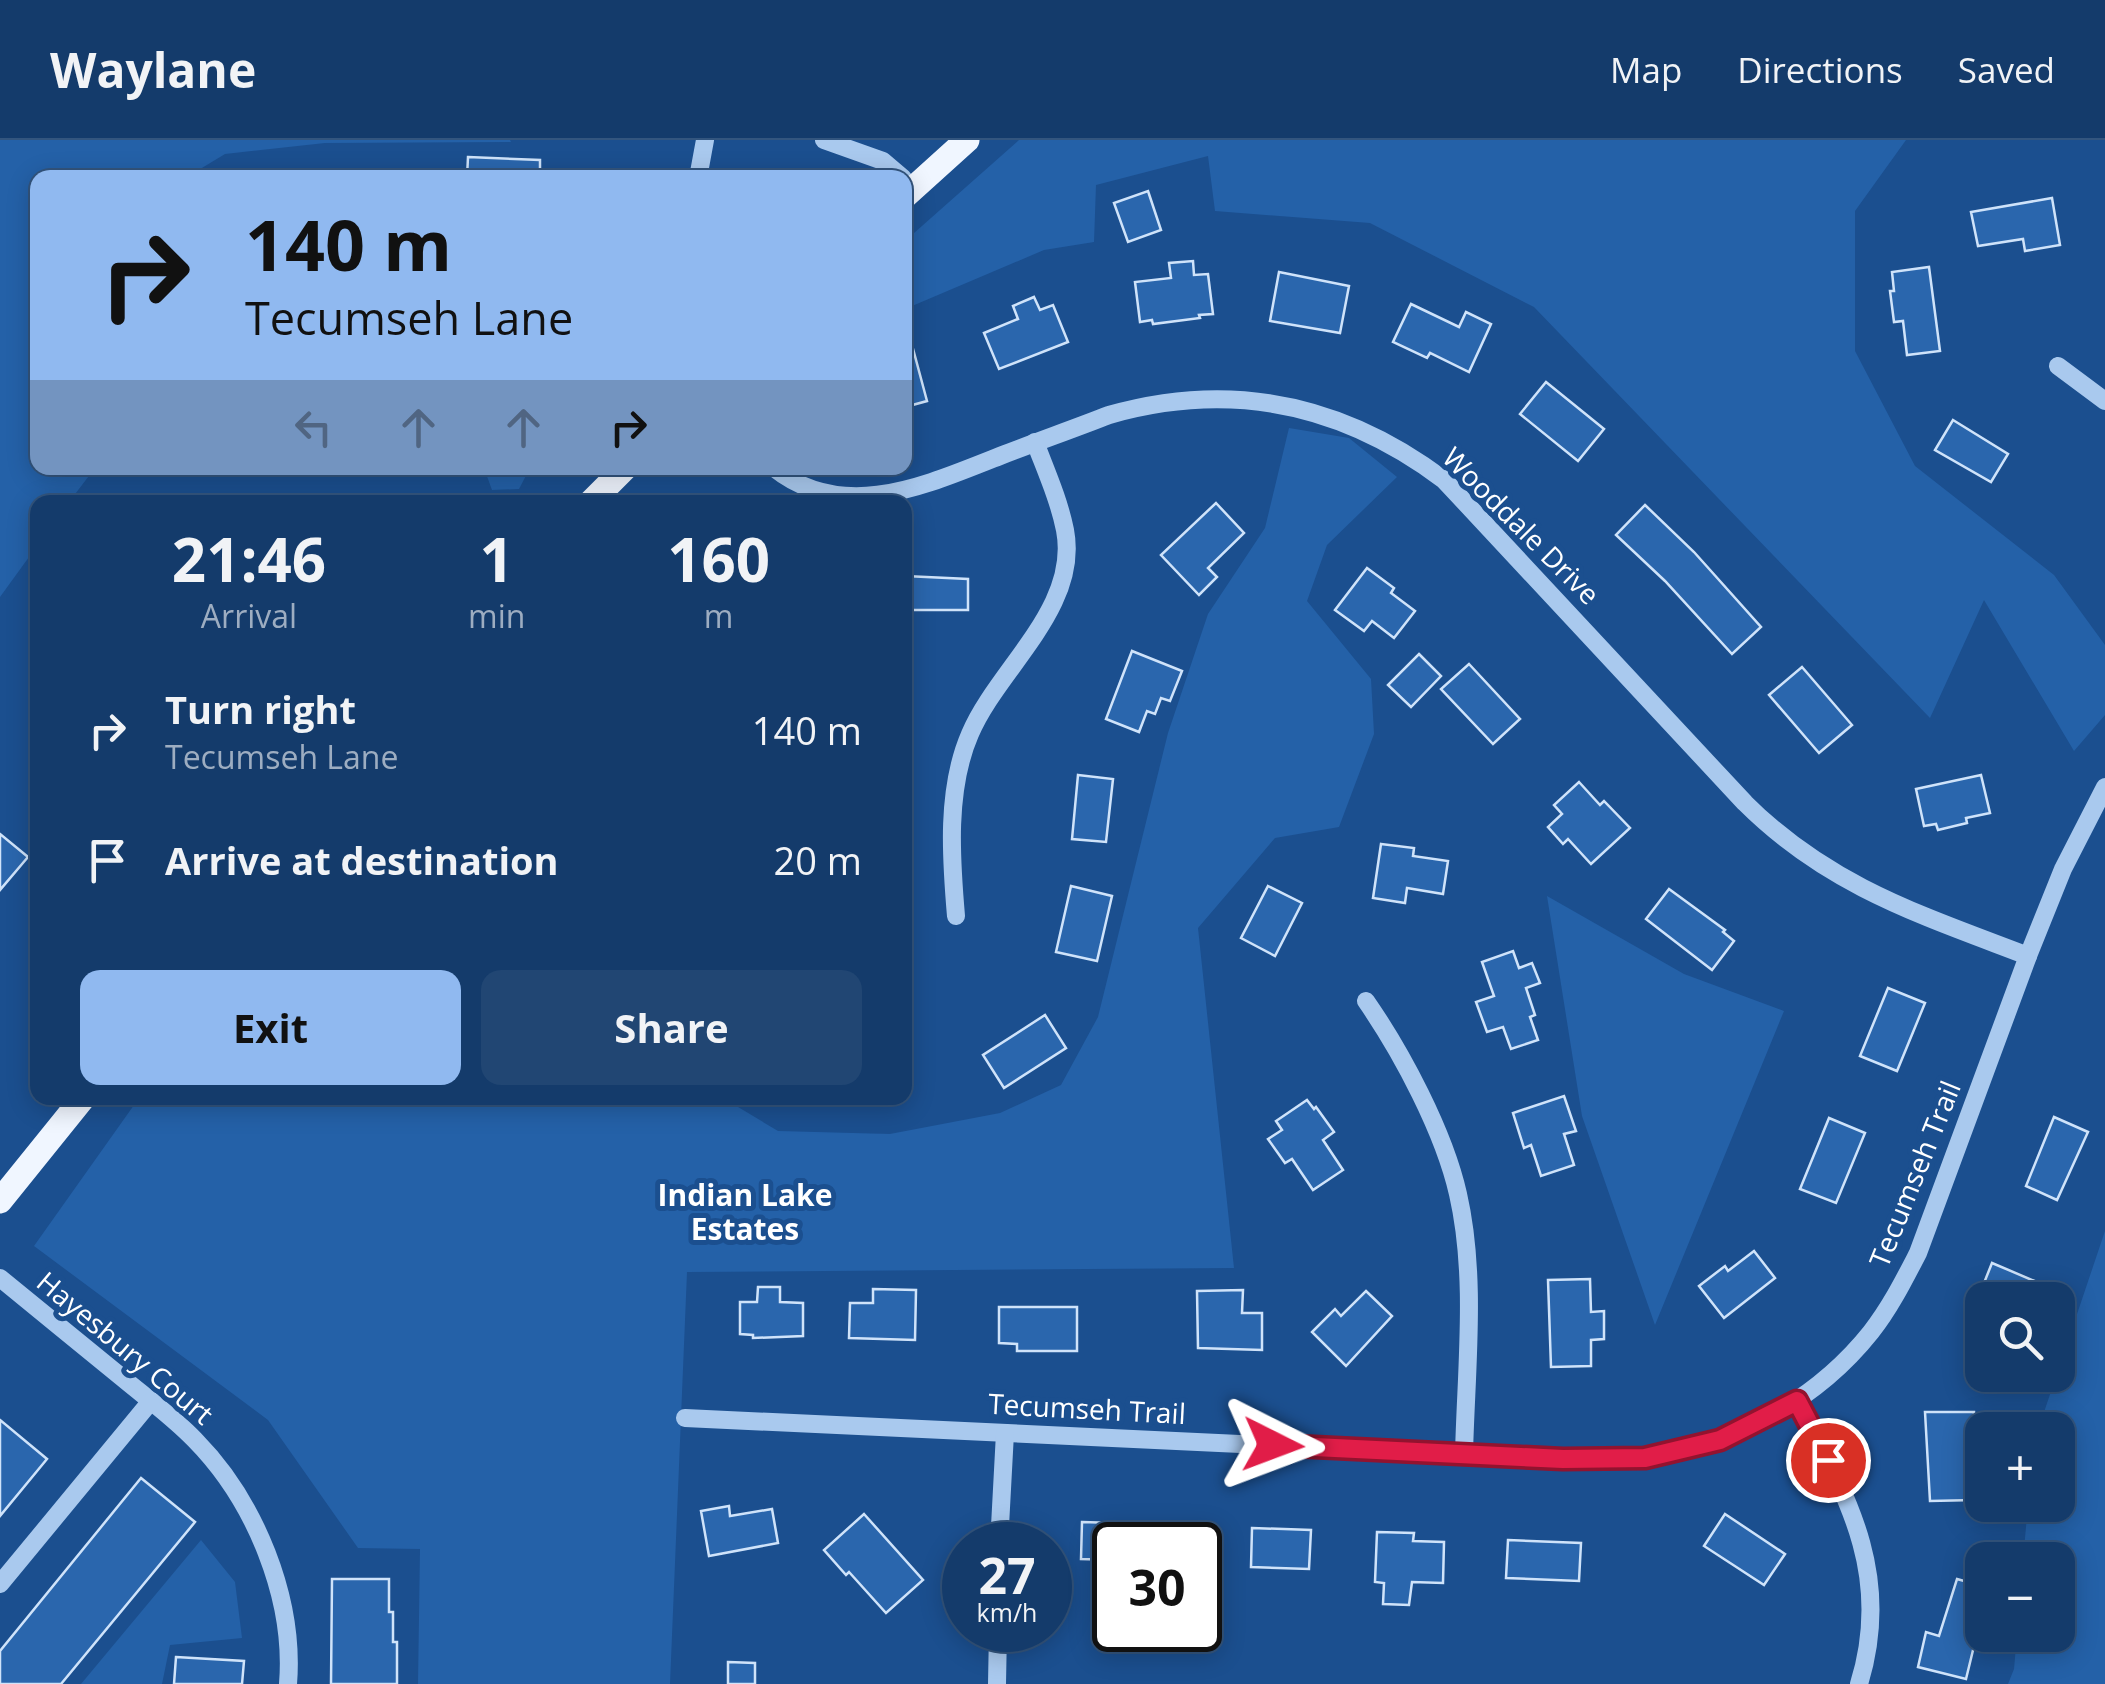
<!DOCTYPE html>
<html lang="en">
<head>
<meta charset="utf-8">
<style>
  body { margin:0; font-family:"Open Sans",sans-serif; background:#214673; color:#f1f3f6; height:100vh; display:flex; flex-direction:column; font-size:38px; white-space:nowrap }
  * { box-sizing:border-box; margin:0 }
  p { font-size:32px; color:#9dadc1 }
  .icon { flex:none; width:55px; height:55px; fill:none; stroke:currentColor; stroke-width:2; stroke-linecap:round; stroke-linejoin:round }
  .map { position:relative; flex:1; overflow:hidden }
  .side { position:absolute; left:30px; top:355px; width:882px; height:610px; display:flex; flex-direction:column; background:#143b6b; border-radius:20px; box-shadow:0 5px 25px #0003,0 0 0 2px #33557e }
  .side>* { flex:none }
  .banner { position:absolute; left:30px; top:30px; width:882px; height:305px; border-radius:20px; box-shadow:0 5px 25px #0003,0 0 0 2px #33557e; background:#90b9f0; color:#111; overflow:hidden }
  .tools { position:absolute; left:1965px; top:1142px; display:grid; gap:20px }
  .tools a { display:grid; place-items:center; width:110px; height:110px; border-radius:20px; background:#143b6b; box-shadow:0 5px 25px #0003,0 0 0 2px #33557e; font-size:50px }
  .speed { position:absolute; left:942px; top:1382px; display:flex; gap:20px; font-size:50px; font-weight:700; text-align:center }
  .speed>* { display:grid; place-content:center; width:130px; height:130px; border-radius:50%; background:#143b6b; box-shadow:0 5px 25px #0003,0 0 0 2px #33557e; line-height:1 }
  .speed small { font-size:25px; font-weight:400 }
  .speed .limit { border:5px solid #111; border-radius:15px; background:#fff; color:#111 }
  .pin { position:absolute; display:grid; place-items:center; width:85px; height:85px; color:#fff; margin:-42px; border:5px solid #fff; border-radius:50%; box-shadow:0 2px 10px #0007 }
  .me { position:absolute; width:110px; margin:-55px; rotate:93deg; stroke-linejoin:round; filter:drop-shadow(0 0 8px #0008) }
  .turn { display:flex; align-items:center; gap:35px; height:210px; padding:0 50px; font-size:45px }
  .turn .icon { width:130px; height:130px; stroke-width:2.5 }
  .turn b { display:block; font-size:70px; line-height:85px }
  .lanes { display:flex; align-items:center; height:95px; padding:0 50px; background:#0003; justify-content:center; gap:50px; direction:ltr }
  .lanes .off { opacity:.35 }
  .eta { display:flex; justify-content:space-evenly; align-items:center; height:170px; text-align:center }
  .eta b { font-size:60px; font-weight:700; line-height:70px }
  .button { display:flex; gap:20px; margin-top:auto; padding:20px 50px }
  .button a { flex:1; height:115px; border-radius:20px; background:#90b9f0; color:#111; font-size:40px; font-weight:700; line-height:115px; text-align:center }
  .button a+a { background:#214673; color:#f1f3f6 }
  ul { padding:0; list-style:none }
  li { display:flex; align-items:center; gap:30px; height:130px; padding:0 50px }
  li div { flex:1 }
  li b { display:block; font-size:38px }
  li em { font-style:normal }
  header { display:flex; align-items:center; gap:60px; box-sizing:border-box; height:140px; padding:0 50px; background:#143b6b; border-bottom:2px solid #33557e }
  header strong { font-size:48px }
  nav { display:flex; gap:55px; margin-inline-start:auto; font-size:35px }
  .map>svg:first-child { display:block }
  .green { fill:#2461a8 }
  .building { fill:#2a66ad; stroke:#cfe3fa; stroke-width:2.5 }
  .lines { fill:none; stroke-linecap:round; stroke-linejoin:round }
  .minor { stroke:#a9c9ee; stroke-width:18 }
  .major { stroke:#f0f6ff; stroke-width:25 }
  .route-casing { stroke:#92132f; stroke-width:25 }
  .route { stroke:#e11d48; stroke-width:18 }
  .labels { text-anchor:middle; stroke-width:10; stroke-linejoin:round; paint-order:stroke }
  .street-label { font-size:28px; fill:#fff; stroke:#1b4f8f }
  .neighbourhood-label { font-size:30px; font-weight:bold; fill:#fff; stroke:#1b4f8f }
</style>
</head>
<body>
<header>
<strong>Waylane</strong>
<nav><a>Map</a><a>Directions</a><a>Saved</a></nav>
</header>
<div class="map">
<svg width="2105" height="1544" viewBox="0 0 2105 1544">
  <rect width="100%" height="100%" fill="#1b4f8f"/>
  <g class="green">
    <path d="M 0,0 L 510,0 L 511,2 L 325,3 L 225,14 L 187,37 L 38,38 L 38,328 L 95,328 L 69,362 L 38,362 L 37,406 L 0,457 Z"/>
    <path d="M 1019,0 L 1906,0 L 1855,71 L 1855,211 L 1915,326 L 2054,435 L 2105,505 L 2105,575 L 2074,611 L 1984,460 L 1930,578 L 1534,167 L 1370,83 L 1215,71 L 1208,16 L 1096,45 L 1094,102 L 1044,110 L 905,169 L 905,101 Z"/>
    <path d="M 1289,288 L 1349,298 L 1397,337 L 1327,405 L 1307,461 L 1371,539 L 1374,594 L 1339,687 L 1275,698 L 1198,788 L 1234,1128 L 687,1132 L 670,1544 L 418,1544 L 420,1409 L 358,1408 L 268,1280 L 34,1106 L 139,958 L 723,958 L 778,991 L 890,994 L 1000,973 L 1061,945 L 1098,877 L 1168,593 L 1208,474 L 1265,388 Z"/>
    <path d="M 484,328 L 530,328 L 519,349 L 492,350 Z"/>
    <path d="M 1547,756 L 1684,834 L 1784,871 L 1655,1185 L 1582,976 Z"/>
    <path d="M 2105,1091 L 2105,1544 L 2008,1544 L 2014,1529 L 2017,1495 L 2058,1495 L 2058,1420 L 2023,1420 L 2028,1365 L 2058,1365 L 2058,1290 L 2038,1290 Z"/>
    <path d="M 201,1400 L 235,1442 L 242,1498 L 170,1505 L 162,1544 L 81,1544 Z"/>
  </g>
  <g class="building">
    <path d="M 468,17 L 540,20 L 540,38 L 467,38 Z"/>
    <path d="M 1148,51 L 1161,90 L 1128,102 L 1114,63 Z"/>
    <path d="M 2052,58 L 2060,105 L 2025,111 L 2023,99 L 1978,106 L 1971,72 Z"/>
    <path d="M 1193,121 L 1194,135 L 1208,134 L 1213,174 L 1199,175 L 1200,178 L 1153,184 L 1152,180 L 1140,182 L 1135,142 L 1171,138 L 1169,123 Z"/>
    <path d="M 1929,127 L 1940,211 L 1907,215 L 1903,181 L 1894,182 L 1890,151 L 1894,151 L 1892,132 Z"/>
    <path d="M 1279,132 L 1349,146 L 1340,193 L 1270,181 Z"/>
    <path d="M 1034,157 L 1040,170 L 1053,165 L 1068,202 L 999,229 L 984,193 L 1018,179 L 1013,166 Z"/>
    <path d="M 1411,164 L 1459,187 L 1466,172 L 1491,184 L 1469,232 L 1430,213 L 1427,218 L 1393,202 Z"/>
    <path d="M 905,205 L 912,205 L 927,261 L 905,267 Z"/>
    <path d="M 1546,242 L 1604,289 L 1578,321 L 1520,274 Z"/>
    <path d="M 1953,280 L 2008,314 L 1991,342 L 1935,310 Z"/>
    <path d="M 1216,363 L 1244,393 L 1208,428 L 1217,437 L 1199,455 L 1161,415 Z"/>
    <path d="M 1645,365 L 1694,412 L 1761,487 L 1732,514 L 1665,441 L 1616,395 Z"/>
    <path d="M 1367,428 L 1394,448 L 1391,453 L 1415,471 L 1394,498 L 1372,481 L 1364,491 L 1335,470 Z"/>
    <path d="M 905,436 L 968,439 L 968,470 L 905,470 Z"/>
    <path d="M 1132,511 L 1182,531 L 1170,561 L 1161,558 L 1155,574 L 1147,571 L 1139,592 L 1106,579 Z"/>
    <path d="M 1419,514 L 1441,536 L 1411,567 L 1388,545 Z"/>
    <path d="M 1469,524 L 1520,579 L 1493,604 L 1441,549 Z"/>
    <path d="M 1802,527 L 1852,585 L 1819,613 L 1769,555 Z"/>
    <path d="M 1078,635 L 1113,639 L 1106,702 L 1072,699 Z"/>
    <path d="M 1981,635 L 1990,673 L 1966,678 L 1967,683 L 1938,690 L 1936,684 L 1924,686 L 1916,649 Z"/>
    <path d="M 1579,642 L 1600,665 L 1604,661 L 1630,688 L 1591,724 L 1568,699 L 1563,704 L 1548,687 L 1562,674 L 1554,665 Z"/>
    <path d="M 0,694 L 28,717 L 0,750 Z"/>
    <path d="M 1381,704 L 1414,708 L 1413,716 L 1448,721 L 1443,754 L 1407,748 L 1405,763 L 1373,758 Z"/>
    <path d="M 1071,746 L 1112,756 L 1097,821 L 1056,812 Z"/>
    <path d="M 1268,746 L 1302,763 L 1275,816 L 1241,798 Z"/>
    <path d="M 1669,749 L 1725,790 L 1723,792 L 1734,801 L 1712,830 L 1646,779 Z"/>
    <path d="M 1513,811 L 1519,828 L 1532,823 L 1540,843 L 1526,848 L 1535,875 L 1530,877 L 1538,900 L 1511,909 L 1503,887 L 1487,892 L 1476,862 L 1494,856 L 1482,822 Z"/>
    <path d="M 1888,848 L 1925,863 L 1897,931 L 1860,916 Z"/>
    <path d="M 1045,875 L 1066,908 L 1004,948 L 983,915 Z"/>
    <path d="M 1564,956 L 1576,991 L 1564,994 L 1574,1025 L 1541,1036 L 1531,1005 L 1524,1008 L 1513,973 Z"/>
    <path d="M 1307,960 L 1314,969 L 1316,967 L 1334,992 L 1323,1000 L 1343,1030 L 1313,1050 L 1292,1019 L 1285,1023 L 1268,999 L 1282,990 L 1276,981 Z"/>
    <path d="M 2054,977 L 2088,992 L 2057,1060 L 2026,1046 Z"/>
    <path d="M 1829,978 L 1865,993 L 1836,1063 L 1800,1049 Z"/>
    <path d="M 1754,1111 L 1775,1138 L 1724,1178 L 1699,1146 L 1725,1126 L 1728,1131 Z"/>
    <path d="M 1992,1123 L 2044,1145 L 2038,1160 L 1996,1160 L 1980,1153 Z"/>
    <path d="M 1590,1139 L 1591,1172 L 1604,1171 L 1604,1199 L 1591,1200 L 1591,1226 L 1551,1227 L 1548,1140 Z"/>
    <path d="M 758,1147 L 780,1147 L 780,1162 L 803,1163 L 803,1196 L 753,1198 L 753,1195 L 740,1194 L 740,1162 L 757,1162 Z"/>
    <path d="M 873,1149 L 916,1150 L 915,1200 L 849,1198 L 850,1163 L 873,1163 Z"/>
    <path d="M 1243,1150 L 1242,1173 L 1262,1173 L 1262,1210 L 1198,1208 L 1197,1151 Z"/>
    <path d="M 1366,1151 L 1392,1176 L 1346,1226 L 1312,1192 L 1335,1169 L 1341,1176 Z"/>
    <path d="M 999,1167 L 1077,1167 L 1077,1211 L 1017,1211 L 1017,1204 L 999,1203 Z"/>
    <path d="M 1925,1272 L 1974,1272 L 1975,1360 L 1930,1361 Z"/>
    <path d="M 0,1280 L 47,1319 L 0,1376 Z"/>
    <path d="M 141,1338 L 195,1382 L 61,1544 L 0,1544 L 0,1511 Z"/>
    <path d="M 729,1366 L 730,1376 L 772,1369 L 778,1403 L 709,1416 L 701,1371 Z"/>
    <path d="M 864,1374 L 923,1440 L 886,1473 L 849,1432 L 846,1435 L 824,1410 Z"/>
    <path d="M 1725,1374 L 1785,1414 L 1764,1445 L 1704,1406 Z"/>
    <path d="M 1082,1382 L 1148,1384 L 1148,1405 L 1115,1405 L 1115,1420 L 1081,1419 Z"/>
    <path d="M 1252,1388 L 1311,1390 L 1309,1429 L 1251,1427 Z"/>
    <path d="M 1377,1392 L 1414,1393 L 1413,1401 L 1444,1402 L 1443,1443 L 1412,1442 L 1409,1465 L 1383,1464 L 1384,1443 L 1375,1442 Z"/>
    <path d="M 1508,1400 L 1581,1403 L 1579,1441 L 1506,1438 Z"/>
    <path d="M 332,1439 L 389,1439 L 389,1472 L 393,1472 L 393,1502 L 397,1502 L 397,1544 L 331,1544 Z"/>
    <path d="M 1957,1439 L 1982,1446 L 1982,1473 L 1966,1539 L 1918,1527 L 1926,1492 L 1939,1496 Z"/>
    <path d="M 176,1517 L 244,1521 L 242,1544 L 174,1544 Z"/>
    <path d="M 728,1522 L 755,1523 L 755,1544 L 728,1544 Z"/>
  </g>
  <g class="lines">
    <g class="minor">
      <path d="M 824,0 L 883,21 L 903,38"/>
      <path d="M 698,38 L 705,0"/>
      <path d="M 2058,226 L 2105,261"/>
      <path d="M 774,328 C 844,384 928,344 1000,316 C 1036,302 1073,289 1109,275 C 1232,240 1343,264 1444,340 L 1745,663 C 1828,746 1921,775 2028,816"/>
      <path d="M 956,776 C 951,718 946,649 970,594 C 998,528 1080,468 1065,390 C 1059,360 1046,331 1035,302"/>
      <path d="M 1366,861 C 1402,913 1444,992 1458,1054 C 1477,1137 1466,1229 1464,1314"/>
      <path d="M 0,1138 C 42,1172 83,1206 125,1240 C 148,1259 174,1278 195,1300 C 255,1361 295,1458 288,1544"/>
      <path d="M 1797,1261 C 1847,1356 1893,1434 1859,1544"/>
      <path d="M 685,1278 L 1563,1319 C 1591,1319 1620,1321 1648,1317 C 1733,1306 1817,1260 1871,1192 C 1890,1168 1904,1140 1918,1113 L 2028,816 L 2063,729 L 2105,647"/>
      <path d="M 999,1405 L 1005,1293"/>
      <path d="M 0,1444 L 151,1261"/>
      <path d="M 997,1544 L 998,1490"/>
    </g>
    <g class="major">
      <path d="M 905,56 L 967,0"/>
      <path d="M 591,362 L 625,328"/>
      <path d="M 0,1061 L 83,958"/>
    </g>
  </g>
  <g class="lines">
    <defs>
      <path id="route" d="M 1273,1305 L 1563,1319 L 1645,1318 L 1720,1300 L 1797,1261 L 1828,1320"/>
    </defs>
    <use href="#route" class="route-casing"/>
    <use href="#route" class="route"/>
  </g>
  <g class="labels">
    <g class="street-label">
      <text transform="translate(1521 386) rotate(45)" y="10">Wooddale Drive</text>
      <text transform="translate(1915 1034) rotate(-68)" y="10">Tecumseh Trail</text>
      <text transform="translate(125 1208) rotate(40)" y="10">Hayesbury Court</text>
      <text transform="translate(1087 1269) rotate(3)" y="10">Tecumseh Trail</text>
    </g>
    <g class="neighbourhood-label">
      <text x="745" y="1066">Indian Lake<tspan x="745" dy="34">Estates</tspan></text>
    </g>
  </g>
</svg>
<div class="tools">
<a><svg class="icon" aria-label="search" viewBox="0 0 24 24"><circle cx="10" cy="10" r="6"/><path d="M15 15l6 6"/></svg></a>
<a>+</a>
<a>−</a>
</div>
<div class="speed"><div>27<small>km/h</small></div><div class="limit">30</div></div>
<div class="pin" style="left:1828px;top:1320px;background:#d93025"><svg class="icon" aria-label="arrive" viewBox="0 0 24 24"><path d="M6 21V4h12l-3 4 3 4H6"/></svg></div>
<svg class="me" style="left:1273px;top:1305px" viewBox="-20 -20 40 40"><path d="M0-17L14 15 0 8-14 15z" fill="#e11d48" stroke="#fff" stroke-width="4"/></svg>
<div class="banner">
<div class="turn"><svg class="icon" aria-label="right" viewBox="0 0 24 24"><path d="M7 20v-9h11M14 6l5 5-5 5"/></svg><div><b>140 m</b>Tecumseh Lane</div></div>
<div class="lanes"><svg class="icon off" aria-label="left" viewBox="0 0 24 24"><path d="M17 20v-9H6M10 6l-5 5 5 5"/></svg><svg class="icon off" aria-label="ahead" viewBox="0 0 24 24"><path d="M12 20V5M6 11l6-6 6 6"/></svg><svg class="icon off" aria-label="ahead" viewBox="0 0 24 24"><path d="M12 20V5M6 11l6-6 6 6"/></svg><svg class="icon" aria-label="right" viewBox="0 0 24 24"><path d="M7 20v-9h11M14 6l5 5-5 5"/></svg></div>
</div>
<section class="side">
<div class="eta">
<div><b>21:46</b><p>Arrival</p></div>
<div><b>1</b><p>min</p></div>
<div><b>160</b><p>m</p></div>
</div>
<ul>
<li><svg class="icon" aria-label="right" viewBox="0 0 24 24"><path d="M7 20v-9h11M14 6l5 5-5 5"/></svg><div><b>Turn right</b><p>Tecumseh Lane</p></div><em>140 m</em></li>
<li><svg class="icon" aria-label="arrive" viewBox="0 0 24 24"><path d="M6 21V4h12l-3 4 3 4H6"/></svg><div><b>Arrive at destination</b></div><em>20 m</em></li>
</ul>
<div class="button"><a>Exit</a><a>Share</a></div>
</section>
</div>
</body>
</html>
